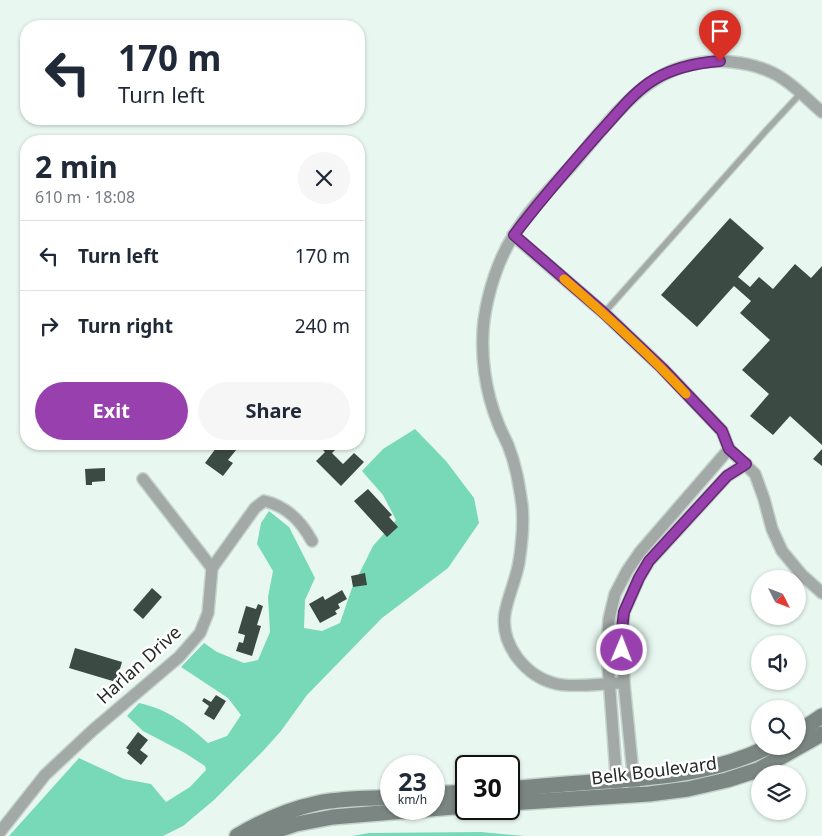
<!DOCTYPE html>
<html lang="en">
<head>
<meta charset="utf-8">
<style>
  body { margin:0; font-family:"Noto Sans",sans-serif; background:#f6f6f7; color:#1f2937; height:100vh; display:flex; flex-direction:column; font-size:19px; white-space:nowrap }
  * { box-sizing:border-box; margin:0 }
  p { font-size:16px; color:#747a83 }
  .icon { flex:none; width:28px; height:28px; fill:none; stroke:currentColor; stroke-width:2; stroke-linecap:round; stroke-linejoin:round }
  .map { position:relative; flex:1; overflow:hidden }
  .side { position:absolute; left:20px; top:135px; width:345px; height:315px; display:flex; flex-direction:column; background:#fff; border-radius:20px; box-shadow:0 1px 4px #0004 }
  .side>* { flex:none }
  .hud { position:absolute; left:20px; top:20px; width:345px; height:105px; border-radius:20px; box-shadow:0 1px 4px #0004; background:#fff; color:#1f2937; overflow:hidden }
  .needle { width:32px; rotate:132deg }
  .buttons { position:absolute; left:751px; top:570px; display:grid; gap:10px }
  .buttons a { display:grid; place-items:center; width:55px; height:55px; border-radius:50%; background:#fff; box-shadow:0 1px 4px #0004; font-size:25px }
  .speed { position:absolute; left:380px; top:755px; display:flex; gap:10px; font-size:25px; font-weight:700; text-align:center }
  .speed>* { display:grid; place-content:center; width:65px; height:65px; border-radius:50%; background:#fff; box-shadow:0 1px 4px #0004; line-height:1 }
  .speed small { font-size:12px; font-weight:400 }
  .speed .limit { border:2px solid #111; border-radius:8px; background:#fff; color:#111 }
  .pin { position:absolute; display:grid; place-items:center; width:42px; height:42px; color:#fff; margin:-51px -21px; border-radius:50% 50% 50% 0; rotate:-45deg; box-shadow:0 0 5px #0007 }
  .pin .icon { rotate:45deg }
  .me { position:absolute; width:55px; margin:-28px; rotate:1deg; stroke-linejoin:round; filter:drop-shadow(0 0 4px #0008) }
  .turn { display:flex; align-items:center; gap:18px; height:105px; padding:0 15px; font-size:22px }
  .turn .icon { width:65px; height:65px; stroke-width:2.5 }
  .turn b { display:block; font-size:35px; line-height:42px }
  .round { display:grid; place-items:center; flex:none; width:52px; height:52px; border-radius:26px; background:#f6f6f7 }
  .overview { display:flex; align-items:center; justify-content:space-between; height:85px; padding:0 15px }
  h1 { font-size:30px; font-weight:700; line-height:38px }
  .cta { display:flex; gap:10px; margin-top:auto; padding:10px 15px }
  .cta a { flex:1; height:58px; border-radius:30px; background:#9840ad; color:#fff; font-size:20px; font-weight:700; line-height:58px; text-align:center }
  .cta a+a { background:#f6f6f7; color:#1f2937 }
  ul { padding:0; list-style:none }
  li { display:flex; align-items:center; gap:15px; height:70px; padding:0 15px; border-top:1px solid #e0e1e3 }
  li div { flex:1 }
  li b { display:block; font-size:19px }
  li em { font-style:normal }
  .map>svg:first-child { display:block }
  .forest { fill:#77d9b8 }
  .building { fill:#3c4a44 }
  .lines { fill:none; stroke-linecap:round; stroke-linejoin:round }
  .lane-casing { stroke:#c5d3cd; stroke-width:8 }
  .street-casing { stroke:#c5d3cd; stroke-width:14 }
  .secondary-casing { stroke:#c5d3cd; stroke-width:18 }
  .lane { stroke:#a2a9a6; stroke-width:5.5 }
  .street { stroke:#a2a9a6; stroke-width:11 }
  .secondary { stroke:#7b8581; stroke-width:15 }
  .route-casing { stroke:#632a70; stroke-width:12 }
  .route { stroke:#9840ad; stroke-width:9 }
  .slow { stroke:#f59e0b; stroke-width:9 }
  .labels { text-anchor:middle; stroke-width:5; stroke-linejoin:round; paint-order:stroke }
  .street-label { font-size:18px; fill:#252b28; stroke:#fff }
</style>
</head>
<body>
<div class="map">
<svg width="822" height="836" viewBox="0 0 822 836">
  <rect width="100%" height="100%" fill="#e8f8f1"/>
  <g class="forest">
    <path d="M 415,429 L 446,461 L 474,498 L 479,523 L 448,568 L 382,618 L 307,695 L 281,731 L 263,751 L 214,800 L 183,826 L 163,836 L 9,836 L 79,758 L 124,779 L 151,784 L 166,802 L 190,787 L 206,770 L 205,766 L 185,753 L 143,731 L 127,716 L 139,703 C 167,709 187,724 208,743 L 227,736 L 241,715 L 228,698 L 181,667 L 204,643 L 217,652 L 244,663 L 258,660 L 270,632 L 268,597 L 273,571 L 257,544 L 261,523 L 269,511 L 289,527 L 315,578 L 305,600 L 304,628 L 322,631 L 340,623 L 352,588 L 373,546 L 396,520 L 383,495 L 362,471 L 383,449 Z"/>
    <path d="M 481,832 L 525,836 L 352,836 L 369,833 Z"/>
  </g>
  <g class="building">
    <path d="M 730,218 L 764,248 L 738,277 L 750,287 L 759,277 L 773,289 L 795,264 L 811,278 L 822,266 L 822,445 L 790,416 L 773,435 L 750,416 L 769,394 L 742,370 L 770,340 L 740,313 L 751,301 L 734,286 L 697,327 L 661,295 Z"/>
    <path d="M 219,444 L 241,444 L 228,460 L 233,463 L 223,476 L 205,463 Z"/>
    <path d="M 327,444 L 341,444 L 332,453 L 343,464 L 354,453 L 364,462 L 341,486 L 316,461 L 325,452 L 322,449 Z"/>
    <path d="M 822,449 L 822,466 L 813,459 Z"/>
    <path d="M 105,468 L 105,481 L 92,482 L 92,485 L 86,485 L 85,469 Z"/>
    <path d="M 368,489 L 392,515 L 389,517 L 398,527 L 387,537 L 354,501 Z"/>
    <path d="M 365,573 L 367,585 L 353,587 L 351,576 Z"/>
    <path d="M 152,588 L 162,597 L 143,619 L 133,610 Z"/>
    <path d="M 342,590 L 347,599 L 338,604 L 340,608 L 335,611 L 337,614 L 320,623 L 309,604 L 323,596 L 325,600 Z"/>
    <path d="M 258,604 L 263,606 L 257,625 L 261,626 L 252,656 L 236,651 L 239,642 L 243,643 L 245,635 L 238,633 L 246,606 L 256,609 Z"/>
    <path d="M 75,648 L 122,662 L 116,682 L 69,668 Z"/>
    <path d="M 216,695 L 226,701 L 214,720 L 204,714 L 209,706 L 202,701 L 204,698 L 211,702 Z"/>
    <path d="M 138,732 L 148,740 L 140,750 L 148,756 L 141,765 L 127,753 L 129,750 L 126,748 Z"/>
  </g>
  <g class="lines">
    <defs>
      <path id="lane" d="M 604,313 L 764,133 L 801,93"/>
      <g id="street">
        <path d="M 513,235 L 604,313 L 662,368 L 722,431 L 729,449 L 755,474 L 764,499 L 772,529 L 782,551 L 802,575 L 822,593"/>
        <path d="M 212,568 L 255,508 L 264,501 C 287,506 301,521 312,541"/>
        <path d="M 624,683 C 605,683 575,688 557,684 C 526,677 500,645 505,613 C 508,596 516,580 519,562 C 522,543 524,525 522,505 C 519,484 516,465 508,445 C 505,438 501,431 498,423 C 485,391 480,354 484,320 C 488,292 498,259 514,235 C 529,209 552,187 572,165 C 617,113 654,54 732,62 C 752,64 770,69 786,81 C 799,90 810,102 822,112"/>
        <path d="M 617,788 L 607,650 L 609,619 L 615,594 L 627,571 L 640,552 L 729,449"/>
        <path d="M 635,794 L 624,683 L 622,629 L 624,612 L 639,578 L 649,561 L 727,476 L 746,464"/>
        <path d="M 0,832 L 45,775 L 93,730 L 179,657 L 200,633 L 208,613 L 212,568 L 143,479"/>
      </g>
      <g id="secondary">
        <path d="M 798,732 L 822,716"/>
        <path d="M 509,789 C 542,786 574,783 607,781 C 663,777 719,772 770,746"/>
        <path d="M 434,794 L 466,792"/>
        <path d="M 509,803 L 649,794 L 688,789 L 727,780 L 758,770 L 822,734"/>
        <path d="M 237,836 C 262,821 289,809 318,803 C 342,798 367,799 391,797"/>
        <path d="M 260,836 L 296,824 L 333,817 L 466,806"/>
      </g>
    </defs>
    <use href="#lane" class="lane-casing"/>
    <use href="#street" class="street-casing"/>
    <use href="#secondary" class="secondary-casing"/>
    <use href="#lane" class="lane"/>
    <use href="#street" class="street"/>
    <use href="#secondary" class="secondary"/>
  </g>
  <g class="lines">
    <defs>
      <path id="route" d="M 622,650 L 622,629 L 624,612 L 639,578 L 649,561 L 727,476 L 746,464 L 729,449 L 722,431 L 662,368 L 604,313 L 514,235 C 541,199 570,166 600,132 C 617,114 633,92 655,79 C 675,67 697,63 720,61"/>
    </defs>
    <use href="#route" class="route-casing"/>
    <use href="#route" class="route"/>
    <path class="slow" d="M 564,279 C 607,316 648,353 686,394"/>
  </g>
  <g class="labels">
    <g class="street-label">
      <text transform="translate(139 665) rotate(-42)" y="6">Harlan Drive</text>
      <text transform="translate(654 771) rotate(-7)" y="6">Belk Boulevard</text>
    </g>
  </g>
</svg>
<div class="buttons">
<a><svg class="needle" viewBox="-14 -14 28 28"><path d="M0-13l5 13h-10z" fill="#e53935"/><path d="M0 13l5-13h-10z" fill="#747a83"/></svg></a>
<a><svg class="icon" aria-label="sound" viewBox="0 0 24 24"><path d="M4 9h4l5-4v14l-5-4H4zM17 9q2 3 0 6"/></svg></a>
<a><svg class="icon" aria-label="search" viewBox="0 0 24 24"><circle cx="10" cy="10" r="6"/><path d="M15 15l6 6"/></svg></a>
<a><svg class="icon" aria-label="layers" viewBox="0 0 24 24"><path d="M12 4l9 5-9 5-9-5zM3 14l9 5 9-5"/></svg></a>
</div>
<div class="speed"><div>23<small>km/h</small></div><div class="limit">30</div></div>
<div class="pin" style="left:720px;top:61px;background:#d93025"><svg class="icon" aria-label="arrive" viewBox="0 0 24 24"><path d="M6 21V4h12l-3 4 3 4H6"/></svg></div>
<svg class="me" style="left:622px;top:650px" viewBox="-20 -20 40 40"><circle r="17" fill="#9840ad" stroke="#fff" stroke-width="3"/><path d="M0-11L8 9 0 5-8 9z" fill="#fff"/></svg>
<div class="hud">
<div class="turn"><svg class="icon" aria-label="left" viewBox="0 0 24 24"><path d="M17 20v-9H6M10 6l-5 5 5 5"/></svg><div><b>170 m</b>Turn left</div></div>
</div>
<section class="side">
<div class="overview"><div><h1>2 min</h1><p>610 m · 18:08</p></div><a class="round"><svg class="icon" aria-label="close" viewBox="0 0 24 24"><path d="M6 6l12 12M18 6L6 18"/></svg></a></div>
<ul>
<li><svg class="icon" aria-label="left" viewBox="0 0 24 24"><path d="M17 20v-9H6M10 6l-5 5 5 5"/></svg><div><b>Turn left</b></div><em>170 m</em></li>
<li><svg class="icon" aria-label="right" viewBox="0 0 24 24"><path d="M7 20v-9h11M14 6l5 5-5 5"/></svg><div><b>Turn right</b></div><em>240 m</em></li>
</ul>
<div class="cta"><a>Exit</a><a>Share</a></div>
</section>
</div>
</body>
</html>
